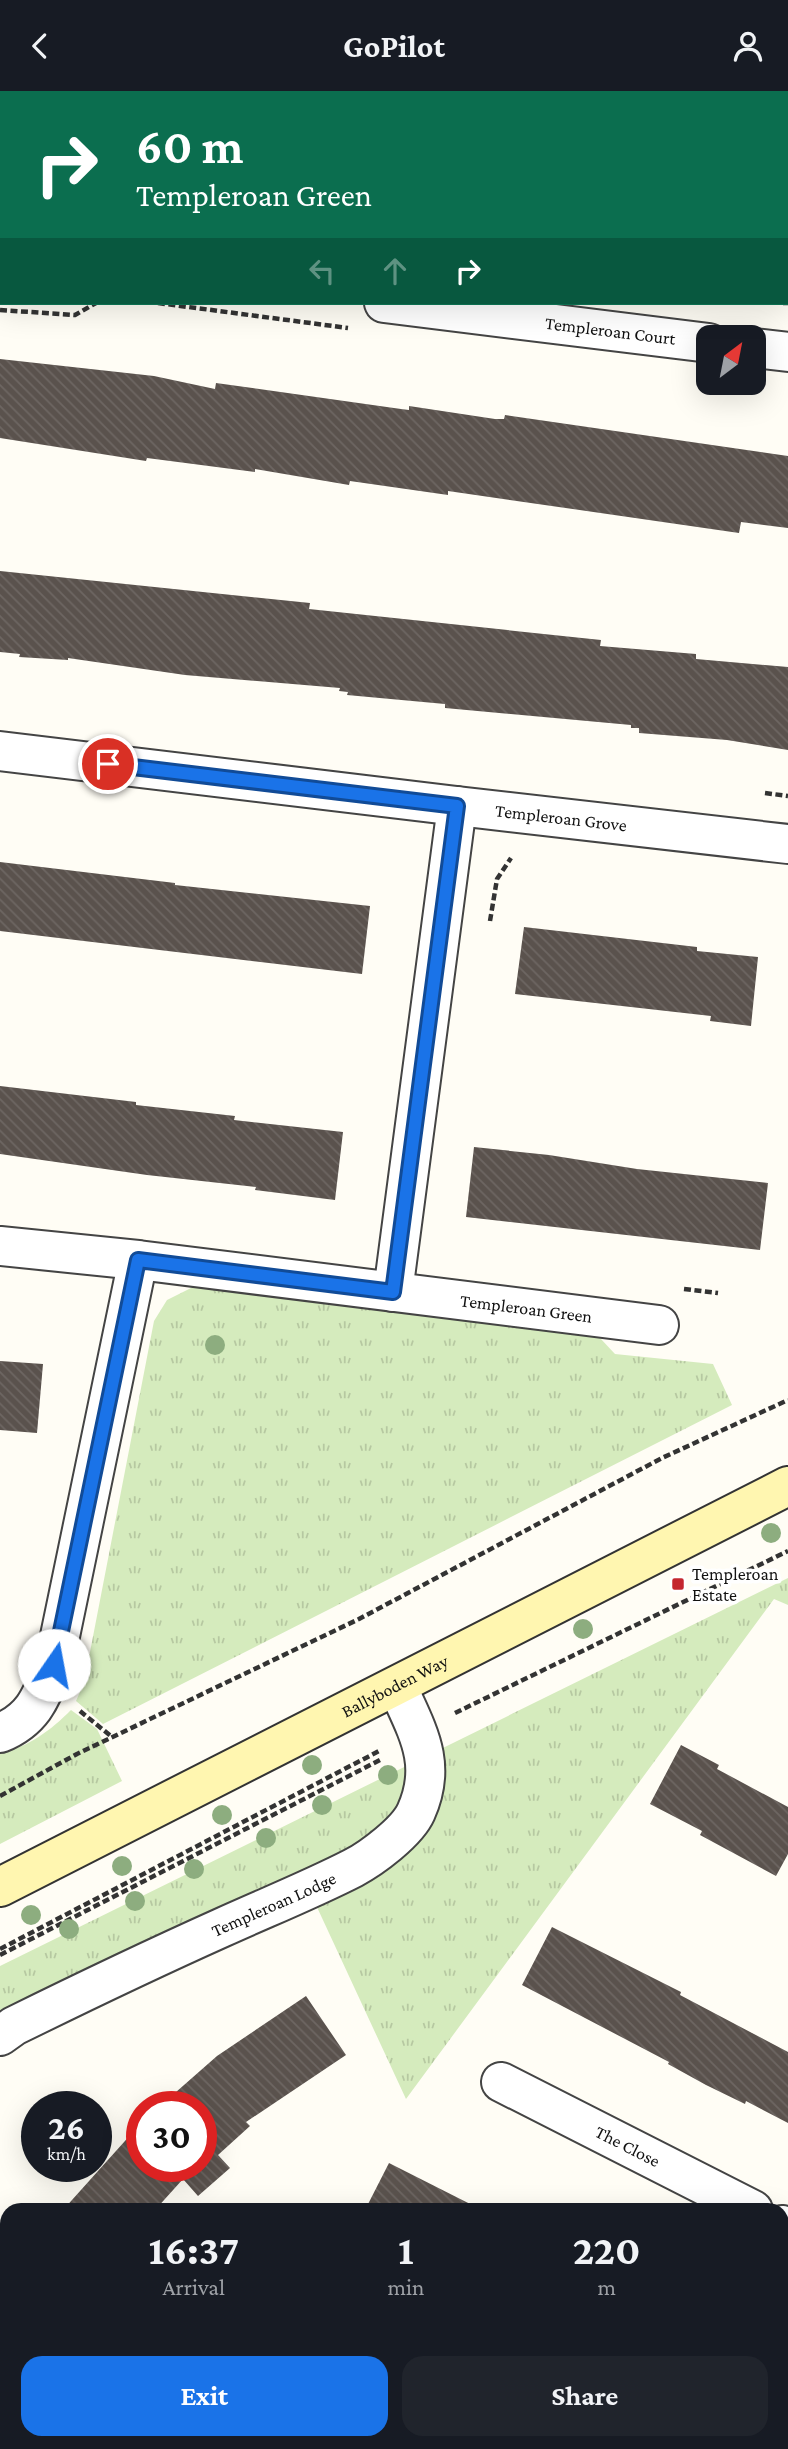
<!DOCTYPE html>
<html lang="en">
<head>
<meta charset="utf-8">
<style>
  body { margin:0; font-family:"Crimson Pro",serif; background:#20242c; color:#f1f3f6; height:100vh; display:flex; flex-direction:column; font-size:26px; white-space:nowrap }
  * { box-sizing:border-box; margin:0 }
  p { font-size:23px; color:#9ea1a6 }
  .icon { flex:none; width:38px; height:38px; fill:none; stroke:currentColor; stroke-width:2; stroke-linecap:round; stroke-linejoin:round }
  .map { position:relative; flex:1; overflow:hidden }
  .sheet { position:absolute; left:0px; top:2112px; width:789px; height:247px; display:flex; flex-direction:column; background:#171b24; border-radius:21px 21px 0 0; box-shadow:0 7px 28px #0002 }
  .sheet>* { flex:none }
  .hud { position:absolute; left:0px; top:0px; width:789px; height:214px; box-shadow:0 7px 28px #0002; background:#0b6e4f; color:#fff; overflow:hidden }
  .needle { width:46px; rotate:32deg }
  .tools { position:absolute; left:696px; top:234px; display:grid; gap:14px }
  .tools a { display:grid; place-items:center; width:70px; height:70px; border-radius:14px; background:#171b24; box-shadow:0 7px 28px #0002; font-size:35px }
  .speed { position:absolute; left:21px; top:2000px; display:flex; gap:14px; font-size:35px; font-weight:700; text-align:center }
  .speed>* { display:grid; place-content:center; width:91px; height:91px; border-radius:50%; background:#171b24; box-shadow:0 7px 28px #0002; line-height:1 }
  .speed small { font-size:18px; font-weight:400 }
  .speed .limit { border:10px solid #d22; background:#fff; color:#111 }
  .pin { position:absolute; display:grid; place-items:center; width:60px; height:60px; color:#fff; margin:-30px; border:4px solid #fff; border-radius:50%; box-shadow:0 2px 7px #0007 }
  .me { position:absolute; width:77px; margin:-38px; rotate:12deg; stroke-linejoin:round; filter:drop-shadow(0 0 5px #0008) }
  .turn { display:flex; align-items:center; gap:24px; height:147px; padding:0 21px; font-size:32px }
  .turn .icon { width:91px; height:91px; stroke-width:2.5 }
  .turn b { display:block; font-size:49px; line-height:60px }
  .lanes { display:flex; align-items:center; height:66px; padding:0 21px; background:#0003; justify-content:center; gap:35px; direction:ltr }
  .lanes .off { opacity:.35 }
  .eta { display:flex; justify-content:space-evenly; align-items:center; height:119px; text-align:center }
  .eta b { font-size:42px; font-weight:700; line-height:49px }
  .primary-button { display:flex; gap:14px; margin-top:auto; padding:14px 21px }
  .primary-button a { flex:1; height:80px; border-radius:21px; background:#1a73e8; color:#fff; font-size:28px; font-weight:700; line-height:80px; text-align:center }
  .primary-button a+a { background:#20242c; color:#f1f3f6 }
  header { display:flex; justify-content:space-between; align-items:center; height:91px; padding:0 21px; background:#171b24; font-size:32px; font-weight:700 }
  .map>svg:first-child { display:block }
  .grass { fill:url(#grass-tufts) }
  .water { fill:url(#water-ripples); stroke:#3f96cf; stroke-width:2 }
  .building { fill:url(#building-back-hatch) }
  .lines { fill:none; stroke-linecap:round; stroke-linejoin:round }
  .street-casing { stroke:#444; stroke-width:42 }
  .secondary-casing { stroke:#333; stroke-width:42 }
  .path { stroke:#333; stroke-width:4.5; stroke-dasharray:7 3.5; stroke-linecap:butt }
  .street { stroke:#fff; stroke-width:38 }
  .secondary { stroke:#fff6b0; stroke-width:38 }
  .tree { fill:#8dad7f }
  .route-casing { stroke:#114b97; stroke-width:18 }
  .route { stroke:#1a73e8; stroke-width:12 }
  .poi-dot { fill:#c4262e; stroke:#fff; stroke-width:2.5 }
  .labels { text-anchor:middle; stroke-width:7; stroke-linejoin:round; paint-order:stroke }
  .street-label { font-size:18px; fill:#111; stroke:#fff }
  .poi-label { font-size:18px; fill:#111; stroke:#fff; text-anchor:start }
</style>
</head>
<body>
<header><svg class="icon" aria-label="back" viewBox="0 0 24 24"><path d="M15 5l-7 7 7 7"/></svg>GoPilot<svg class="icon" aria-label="person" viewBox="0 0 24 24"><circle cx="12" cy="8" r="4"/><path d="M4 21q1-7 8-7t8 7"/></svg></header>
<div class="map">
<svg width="788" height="2358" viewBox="0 0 788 2358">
  <defs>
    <pattern id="grass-tufts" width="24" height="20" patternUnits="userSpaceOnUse" patternTransform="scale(1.75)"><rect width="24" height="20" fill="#d5ebbd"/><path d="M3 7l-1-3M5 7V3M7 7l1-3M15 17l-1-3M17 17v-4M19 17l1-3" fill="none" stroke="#b6c8a1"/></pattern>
    <pattern id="water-ripples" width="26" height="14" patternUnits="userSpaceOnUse" patternTransform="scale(1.75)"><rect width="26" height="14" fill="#b9e0f7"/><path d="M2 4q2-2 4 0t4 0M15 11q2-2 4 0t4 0" fill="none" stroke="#9ebfd3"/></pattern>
    <pattern id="building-back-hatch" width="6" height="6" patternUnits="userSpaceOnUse" patternTransform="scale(1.75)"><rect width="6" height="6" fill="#5a524d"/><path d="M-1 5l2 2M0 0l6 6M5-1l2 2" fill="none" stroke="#6d6662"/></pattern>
  </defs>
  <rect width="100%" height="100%" fill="#fffdf5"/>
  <g class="grass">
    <path d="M 193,1196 L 215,1196 L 600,1247 L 615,1263 L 713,1273 L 732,1314 L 103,1633 L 76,1610 L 83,1594 L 90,1561 L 154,1230 L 167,1209 Z"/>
    <path d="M 788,1487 L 788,1514 L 774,1508 L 406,2008 L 303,1786 L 0,1934 L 0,1875 Z"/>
    <path d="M 71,1619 L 97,1638 L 122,1690 L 0,1753 L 0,1662 C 29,1656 51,1639 71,1619 Z"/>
  </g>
  <path class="water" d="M 315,2352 L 339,2352 L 348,2358 L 311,2358 Z"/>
  <g class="building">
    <path d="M 0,268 L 154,285 L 215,298 L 216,292 L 401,318 L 409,319 L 409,315 L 495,328 L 504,328 L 505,324 L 788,365 L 788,437 L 741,431 L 739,442 L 448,400 L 448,404 L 350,390 L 349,394 L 255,378 L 255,381 L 147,367 L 146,370 L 0,347 Z"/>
    <path d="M 0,480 L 310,512 L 309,518 L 601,549 L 600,555 L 696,563 L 696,568 L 788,576 L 788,659 L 727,649 L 639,642 L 639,637 L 631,637 L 631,634 L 445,617 L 445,613 L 347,604 L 348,601 L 339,600 L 340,597 L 185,584 L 68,567 L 68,569 L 19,566 L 20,563 L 0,561 Z"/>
    <path d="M 0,771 L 175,792 L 175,794 L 370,815 L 362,883 L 0,840 Z"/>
    <path d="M 524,836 L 697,856 L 697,860 L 758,866 L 751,935 L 710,930 L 711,925 L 515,903 Z"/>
    <path d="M 0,995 L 136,1011 L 136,1014 L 235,1025 L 234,1029 L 343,1041 L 335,1109 L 255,1099 L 256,1096 L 147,1084 L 0,1063 Z"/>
    <path d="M 474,1056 L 549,1064 L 637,1078 L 768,1092 L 760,1159 L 466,1126 Z"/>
    <path d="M 0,1270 L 43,1273 L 37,1342 L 0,1339 Z"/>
    <path d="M 681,1654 L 719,1674 L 717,1678 L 788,1716 L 788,1763 L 776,1785 L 700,1744 L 702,1740 L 650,1713 Z"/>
    <path d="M 552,1836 L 681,1901 L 680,1904 L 788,1961 L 788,2032 L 746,2010 L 745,2013 L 706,1994 L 668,1973 L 669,1971 L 522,1894 Z"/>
    <path d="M 306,1905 L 346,1964 L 246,2031 L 250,2035 L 218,2064 L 230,2077 L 198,2105 L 183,2088 L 155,2119 L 63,2119 L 142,2031 L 142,2076 L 201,2076 L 201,2016 L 159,2016 L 217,1965 Z"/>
    <path d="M 389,2072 L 482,2119 L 365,2119 Z"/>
  </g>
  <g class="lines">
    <defs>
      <g id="street">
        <path id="s1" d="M 384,212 L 709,252"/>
        <path d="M 754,257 L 788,261"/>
        <path id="s2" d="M 0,660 L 457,715 L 788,753"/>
        <path id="s3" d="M 0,1155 L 138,1169 L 659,1234"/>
        <path d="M 393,1201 L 457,715"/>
        <path d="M 0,1642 C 34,1628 41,1606 54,1574 L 138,1169"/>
        <path id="s4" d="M 0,1945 L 14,1935 C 83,1901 152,1868 221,1837 C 265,1817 310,1799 353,1777 C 372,1767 407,1741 416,1721 C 438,1672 417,1640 397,1595"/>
        <path id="s5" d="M 501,1991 L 753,2119"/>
        <path d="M 782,2134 L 788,2137"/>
      </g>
      <g id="secondary">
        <path id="s6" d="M 0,1796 L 788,1395"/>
      </g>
    </defs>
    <use href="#street" class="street-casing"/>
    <use href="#secondary" class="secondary-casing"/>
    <g class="path">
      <path d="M 0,111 L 2,111"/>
      <path d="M 158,212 L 348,237"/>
      <path d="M 783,212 L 788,212"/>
      <path d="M 0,219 L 75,224 L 96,212"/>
      <path d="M 765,702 L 788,705"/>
      <path d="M 490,830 L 497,788 L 511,767"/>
      <path d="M 684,1198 L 718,1202"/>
      <path d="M 80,1620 L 112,1646"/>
      <path d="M 455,1622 L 788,1460"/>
      <path d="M 0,1705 L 77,1663 L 359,1528 L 662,1367 L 788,1309"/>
      <path d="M 0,1858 L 379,1660"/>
      <path d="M 0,1864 L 380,1669"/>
    </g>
    <use href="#street" class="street"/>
    <use href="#secondary" class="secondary"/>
  </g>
  <g class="tree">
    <circle cx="215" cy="1254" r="10"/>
    <circle cx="771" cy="1442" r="10"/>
    <circle cx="583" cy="1538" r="10"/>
    <circle cx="312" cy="1674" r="10"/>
    <circle cx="388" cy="1684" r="10"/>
    <circle cx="322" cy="1714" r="10"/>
    <circle cx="222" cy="1724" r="10"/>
    <circle cx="266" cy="1747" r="10"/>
    <circle cx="122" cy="1775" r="10"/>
    <circle cx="194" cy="1778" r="10"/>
    <circle cx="135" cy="1810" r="10"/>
    <circle cx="31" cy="1824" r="10"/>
    <circle cx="69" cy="1838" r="10"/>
  </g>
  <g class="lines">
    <defs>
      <path id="route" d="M 54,1574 L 138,1169 L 393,1201 L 457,715 L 108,673"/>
    </defs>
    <use href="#route" class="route-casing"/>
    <use href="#route" class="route"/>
  </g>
  <rect class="poi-dot" x="671" y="1486" width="14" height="14" rx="3.5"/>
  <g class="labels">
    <g class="street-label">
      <text dy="6" stroke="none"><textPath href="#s1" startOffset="228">Templeroan Court</textPath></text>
      <text dy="6" stroke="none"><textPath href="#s2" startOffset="565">Templeroan Grove</textPath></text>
      <text dy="6" stroke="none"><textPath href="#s3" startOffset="530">Templeroan Green</textPath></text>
      <text dy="6" stroke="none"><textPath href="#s6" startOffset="443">Ballyboden Way</textPath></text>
      <text dy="6" stroke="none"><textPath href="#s4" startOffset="304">Templeroan Lodge</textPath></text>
      <text dy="6" stroke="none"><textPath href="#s5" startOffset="142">The Close</textPath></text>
    </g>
    <g class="poi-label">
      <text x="692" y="1489">Templeroan<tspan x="692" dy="21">Estate</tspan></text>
    </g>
  </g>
</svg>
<div class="tools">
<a><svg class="needle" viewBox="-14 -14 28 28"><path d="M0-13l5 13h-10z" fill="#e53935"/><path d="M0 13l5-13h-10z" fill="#9ea1a6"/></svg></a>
</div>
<div class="speed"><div>26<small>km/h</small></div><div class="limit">30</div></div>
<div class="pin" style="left:108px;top:673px;background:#d93025"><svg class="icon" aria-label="arrive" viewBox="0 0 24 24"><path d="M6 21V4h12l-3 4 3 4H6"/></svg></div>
<svg class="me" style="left:54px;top:1574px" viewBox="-20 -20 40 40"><circle r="19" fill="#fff"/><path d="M0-13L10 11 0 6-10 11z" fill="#1a73e8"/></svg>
<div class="hud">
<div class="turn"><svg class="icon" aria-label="right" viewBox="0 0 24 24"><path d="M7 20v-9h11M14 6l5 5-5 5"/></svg><div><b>60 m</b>Templeroan Green</div></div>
<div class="lanes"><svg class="icon off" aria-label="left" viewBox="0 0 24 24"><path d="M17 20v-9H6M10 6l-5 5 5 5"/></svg><svg class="icon off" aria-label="ahead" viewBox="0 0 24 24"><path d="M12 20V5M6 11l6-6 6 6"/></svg><svg class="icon" aria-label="right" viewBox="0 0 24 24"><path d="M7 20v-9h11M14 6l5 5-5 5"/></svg></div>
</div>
<section class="sheet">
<div class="eta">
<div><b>16:37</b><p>Arrival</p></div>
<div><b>1</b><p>min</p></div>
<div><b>220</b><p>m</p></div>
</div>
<div class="primary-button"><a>Exit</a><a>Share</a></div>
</section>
</div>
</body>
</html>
